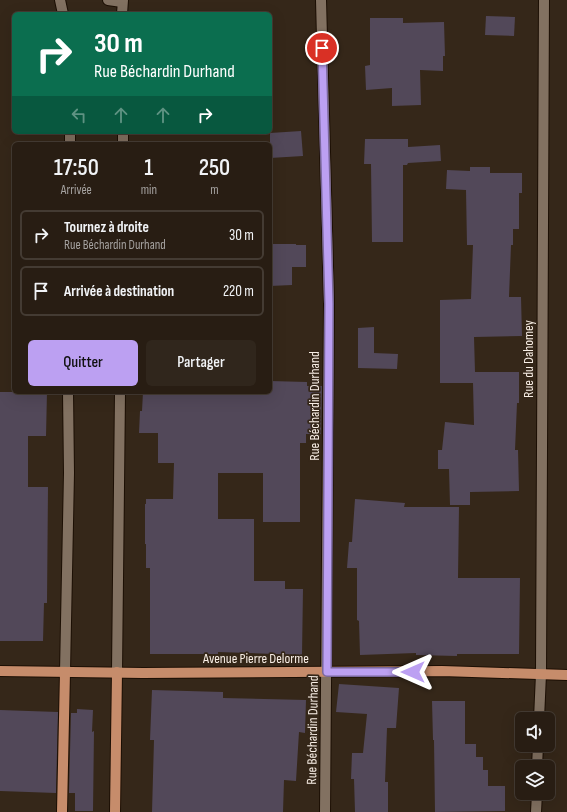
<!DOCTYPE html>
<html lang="fr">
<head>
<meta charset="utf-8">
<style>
  body { margin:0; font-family:"Sofia Sans Condensed",sans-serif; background:#30261c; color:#f1f3f6; height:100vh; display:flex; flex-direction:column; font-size:15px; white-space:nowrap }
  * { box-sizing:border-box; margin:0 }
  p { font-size:13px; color:#a5a2a0 }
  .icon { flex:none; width:22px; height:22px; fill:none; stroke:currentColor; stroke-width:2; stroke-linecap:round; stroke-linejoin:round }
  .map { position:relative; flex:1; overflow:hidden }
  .side { position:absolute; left:12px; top:142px; width:260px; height:252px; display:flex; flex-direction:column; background:#281d13; border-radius:6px; box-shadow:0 4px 16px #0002,0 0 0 1px #443b33 }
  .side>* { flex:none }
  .banner { position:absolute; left:12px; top:12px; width:260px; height:122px; border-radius:6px; box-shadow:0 4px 16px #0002,0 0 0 1px #443b33; background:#0b6e4f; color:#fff; overflow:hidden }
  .tools { position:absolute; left:515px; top:712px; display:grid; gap:8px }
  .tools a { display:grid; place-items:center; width:40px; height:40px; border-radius:6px; background:#281d13; box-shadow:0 4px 16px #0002,0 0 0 1px #443b33; font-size:20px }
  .pin { position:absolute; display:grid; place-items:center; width:34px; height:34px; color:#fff; margin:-17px; border:2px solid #fff; border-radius:50%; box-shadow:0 1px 4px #0007 }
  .me { position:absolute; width:44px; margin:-22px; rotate:270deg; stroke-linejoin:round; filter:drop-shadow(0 0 3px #0008) }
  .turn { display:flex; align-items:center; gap:14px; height:84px; padding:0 16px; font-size:18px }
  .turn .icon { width:52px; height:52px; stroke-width:2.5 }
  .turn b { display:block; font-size:28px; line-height:34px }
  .lanes { display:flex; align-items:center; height:38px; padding:0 16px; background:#0003; justify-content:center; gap:20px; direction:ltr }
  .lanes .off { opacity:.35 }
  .eta { display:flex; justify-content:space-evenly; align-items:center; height:68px; text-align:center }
  .eta b { font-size:24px; font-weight:600; line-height:28px }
  .primary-button { display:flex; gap:8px; margin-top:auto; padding:8px 16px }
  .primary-button a { flex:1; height:46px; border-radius:6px; background:#bca0f2; color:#111; font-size:16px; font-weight:600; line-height:46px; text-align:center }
  .primary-button a+a { background:#30261c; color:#f1f3f6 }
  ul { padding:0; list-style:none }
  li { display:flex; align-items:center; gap:12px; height:50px; margin:0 8px 6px; padding:0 8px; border:2px solid #443b33; border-radius:6px }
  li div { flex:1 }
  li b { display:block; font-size:15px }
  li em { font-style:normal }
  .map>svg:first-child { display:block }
  .building { fill:#524859 }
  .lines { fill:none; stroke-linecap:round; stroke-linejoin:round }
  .minor-casing { stroke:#1c0f04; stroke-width:12 }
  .major-casing { stroke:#1c0f04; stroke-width:12 }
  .minor { stroke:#827161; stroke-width:10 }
  .major { stroke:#c68c6b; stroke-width:10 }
  .route-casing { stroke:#7a689d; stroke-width:10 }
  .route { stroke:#bca0f2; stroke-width:7 }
  .labels { text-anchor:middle; stroke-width:3.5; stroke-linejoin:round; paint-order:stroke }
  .street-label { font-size:14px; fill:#f8eee5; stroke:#352719 }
</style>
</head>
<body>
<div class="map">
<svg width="567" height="812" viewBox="0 0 567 812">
  <rect width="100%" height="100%" fill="#352719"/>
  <g class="building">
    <path d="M 486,16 L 515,17 L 514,36 L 485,35 Z"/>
    <path d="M 370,18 L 403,18 L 403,23 L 444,22 L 445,56 L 443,56 L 443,71 L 420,70 L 421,105 L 392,106 L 392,88 L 366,90 L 365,66 L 370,65 Z"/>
    <path d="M 301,131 L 303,156 L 270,158 L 270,133 Z"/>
    <path d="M 365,139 L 408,139 L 408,147 L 440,145 L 441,161 L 408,163 L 407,165 L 403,165 L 403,242 L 372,242 L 371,164 L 364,164 Z"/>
    <path d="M 470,167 L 490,167 L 490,173 L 522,173 L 522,193 L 519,193 L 519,229 L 513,229 L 513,245 L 511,245 L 509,297 L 521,297 L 522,336 L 474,337 L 475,372 L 519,372 L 519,403 L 517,403 L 515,450 L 518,450 L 519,491 L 470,492 L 470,505 L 450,505 L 449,469 L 438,469 L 438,450 L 442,450 L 445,422 L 474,425 L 473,383 L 440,383 L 440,300 L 471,299 L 473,245 L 467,245 L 466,190 L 446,189 L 447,170 L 470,171 Z"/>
    <path d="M 270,244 L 296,244 L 296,245 L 306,245 L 306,267 L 292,267 L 292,285 L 270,286 Z"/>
    <path d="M 374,327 L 374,353 L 398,354 L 397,369 L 358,368 L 358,328 Z"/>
    <path d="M 270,381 L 307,382 L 307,386 L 322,386 L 321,434 L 306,434 L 306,443 L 300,443 L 300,522 L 263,522 L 263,473 L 218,473 L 218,519 L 254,519 L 254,581 L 285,581 L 285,589 L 303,589 L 302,655 L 218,652 L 218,654 L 150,654 L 150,568 L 146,568 L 146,544 L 145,544 L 145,504 L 146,504 L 146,499 L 173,499 L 174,463 L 158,463 L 158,433 L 139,433 L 140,411 L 142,411 L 143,392 L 270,392 Z"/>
    <path d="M 0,392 L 47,392 L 46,436 L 28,436 L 28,487 L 48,487 L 47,603 L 44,603 L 43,641 L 0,641 Z"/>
    <path d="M 355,499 L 405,503 L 404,507 L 459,507 L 458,578 L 520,578 L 519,654 L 457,654 L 457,656 L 416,655 L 416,653 L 360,655 L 359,621 L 357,620 L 357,568 L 347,568 L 349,542 L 352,542 Z"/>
    <path d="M 339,684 L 399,688 L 396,728 L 387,728 L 385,782 L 388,782 L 388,812 L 355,812 L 354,779 L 351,779 L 352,753 L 363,753 L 367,714 L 336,712 Z"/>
    <path d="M 152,690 L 223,692 L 223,698 L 306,700 L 305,733 L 299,732 L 296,781 L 284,780 L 283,812 L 152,812 L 154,740 L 150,740 Z"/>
    <path d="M 432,701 L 465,701 L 465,744 L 476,744 L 476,757 L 483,757 L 483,770 L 488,770 L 488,786 L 505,786 L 505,811 L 435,812 L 434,740 L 433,740 Z"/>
    <path d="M 77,709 L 93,710 L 92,732 L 94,731 L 93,811 L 75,811 L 75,793 L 69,793 L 71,713 L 77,713 Z"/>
    <path d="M 0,710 L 58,712 L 56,793 L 0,791 Z"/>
  </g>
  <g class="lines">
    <defs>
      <g id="minor">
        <path d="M 60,0 L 63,14"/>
        <path d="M 108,0 L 122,2"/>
        <path d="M 321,0 L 329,304 L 325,812"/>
        <path d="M 122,14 L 123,0"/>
        <path d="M 123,132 L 123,144"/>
        <path d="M 70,144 L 70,132"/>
        <path d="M 65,672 L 69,473 L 68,392"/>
        <path d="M 117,672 L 120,392"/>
        <path d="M 539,719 L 541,674 L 544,0"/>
        <path d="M 537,767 L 538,745"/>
        <path d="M 536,812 L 537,793"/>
      </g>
      <g id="major">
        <path d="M 0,671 L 143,673 L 442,671 L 567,675"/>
        <path d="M 62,812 L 65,672"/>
        <path d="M 115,812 L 117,672"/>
      </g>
    </defs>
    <use href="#minor" class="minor-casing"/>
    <use href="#major" class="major-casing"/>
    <use href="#minor" class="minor"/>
    <use href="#major" class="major"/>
  </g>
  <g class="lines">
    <defs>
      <path id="route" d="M 322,48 L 329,304 L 327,672 L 413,672"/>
    </defs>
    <use href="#route" class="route-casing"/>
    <use href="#route" class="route"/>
  </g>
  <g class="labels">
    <g class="street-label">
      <text transform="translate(528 359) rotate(-90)" y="5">Rue du Dahomey</text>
      <text transform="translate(314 406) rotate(-90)" y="5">Rue Béchardin Durhand</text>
      <text x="256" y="663">Avenue Pierre Delorme</text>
      <text transform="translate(312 730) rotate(-89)" y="5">Rue Béchardin Durhand</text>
    </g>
  </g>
</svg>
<div class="tools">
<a><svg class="icon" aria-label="sound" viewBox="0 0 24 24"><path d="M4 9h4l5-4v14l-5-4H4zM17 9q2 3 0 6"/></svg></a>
<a><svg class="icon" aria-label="layers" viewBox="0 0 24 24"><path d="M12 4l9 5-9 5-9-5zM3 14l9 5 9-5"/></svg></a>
</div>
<div class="pin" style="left:322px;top:48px;background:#d93025"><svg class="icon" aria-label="arrive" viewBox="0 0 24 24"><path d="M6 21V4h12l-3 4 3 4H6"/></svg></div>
<svg class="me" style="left:413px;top:672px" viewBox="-20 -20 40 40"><path d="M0-17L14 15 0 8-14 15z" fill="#bca0f2" stroke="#fff" stroke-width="4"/></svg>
<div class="banner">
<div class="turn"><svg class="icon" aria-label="right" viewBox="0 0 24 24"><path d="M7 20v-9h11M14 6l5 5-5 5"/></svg><div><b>30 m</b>Rue Béchardin Durhand</div></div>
<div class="lanes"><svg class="icon off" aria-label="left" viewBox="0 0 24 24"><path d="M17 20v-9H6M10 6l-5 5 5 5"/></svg><svg class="icon off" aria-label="ahead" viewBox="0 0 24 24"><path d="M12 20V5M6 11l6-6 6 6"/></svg><svg class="icon off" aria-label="ahead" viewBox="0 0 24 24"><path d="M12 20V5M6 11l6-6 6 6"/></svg><svg class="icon" aria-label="right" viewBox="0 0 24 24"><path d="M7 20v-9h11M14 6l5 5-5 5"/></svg></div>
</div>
<section class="side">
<div class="eta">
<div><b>17:50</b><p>Arrivée</p></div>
<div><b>1</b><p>min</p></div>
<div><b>250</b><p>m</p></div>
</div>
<ul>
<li><svg class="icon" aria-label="right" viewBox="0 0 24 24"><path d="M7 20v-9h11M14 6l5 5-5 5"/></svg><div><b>Tournez à droite</b><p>Rue Béchardin Durhand</p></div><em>30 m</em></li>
<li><svg class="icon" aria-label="arrive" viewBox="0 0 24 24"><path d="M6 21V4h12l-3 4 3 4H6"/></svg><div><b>Arrivée à destination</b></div><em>220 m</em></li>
</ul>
<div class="primary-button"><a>Quitter</a><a>Partager</a></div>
</section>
</div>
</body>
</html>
